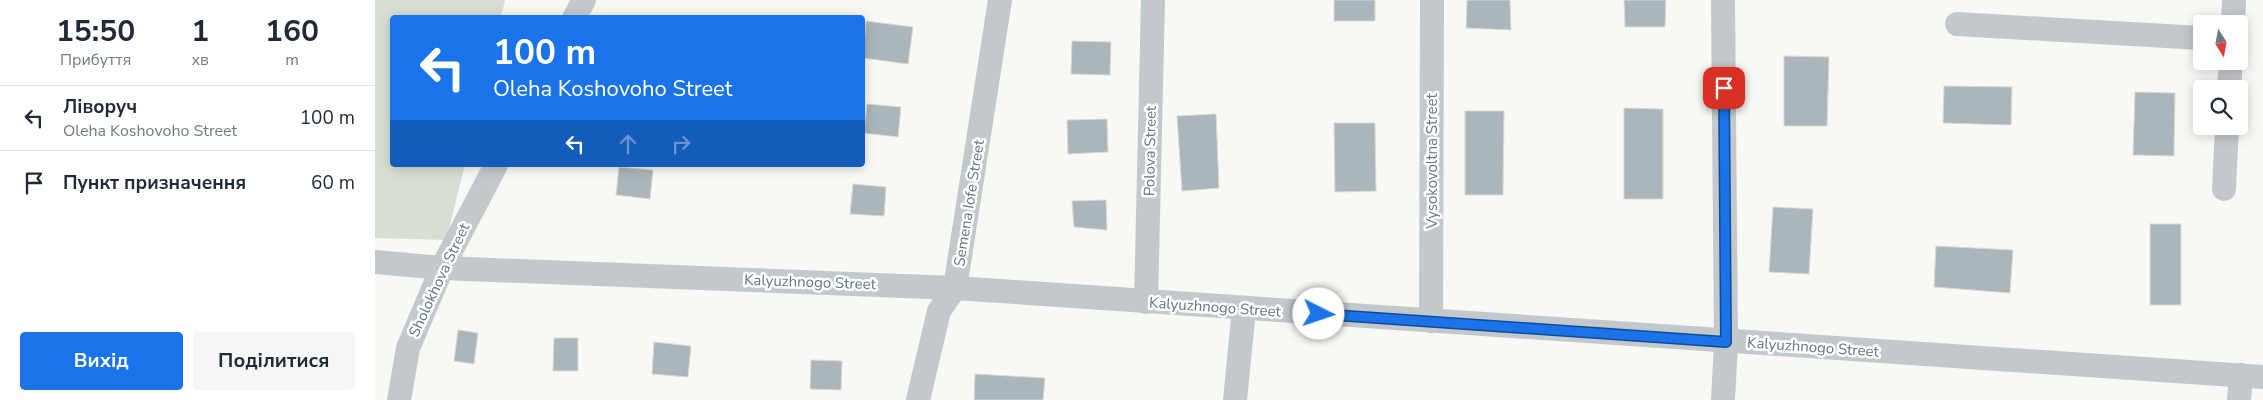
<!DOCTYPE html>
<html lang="uk">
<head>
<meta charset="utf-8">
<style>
  body { margin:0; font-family:"Nunito Sans",sans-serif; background:#f6f6f7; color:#1f2937; height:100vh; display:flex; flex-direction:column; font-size:19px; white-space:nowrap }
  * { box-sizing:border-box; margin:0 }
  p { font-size:16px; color:#747a83 }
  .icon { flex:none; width:28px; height:28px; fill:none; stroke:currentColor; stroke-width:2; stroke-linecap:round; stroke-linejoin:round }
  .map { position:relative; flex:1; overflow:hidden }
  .sheet { display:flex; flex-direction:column; background:#fff; width:375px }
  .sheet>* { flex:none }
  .banner { position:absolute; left:15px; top:15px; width:475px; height:152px; border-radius:5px; box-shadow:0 2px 12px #0003; background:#1a73e8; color:#fff; overflow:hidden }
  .needle { width:32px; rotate:169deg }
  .tools { position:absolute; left:1818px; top:15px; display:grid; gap:10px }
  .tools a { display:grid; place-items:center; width:55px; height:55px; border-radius:5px; background:#fff; box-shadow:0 2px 12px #0003; font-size:25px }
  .pin { position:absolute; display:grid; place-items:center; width:42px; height:42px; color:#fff; margin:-21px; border-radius:10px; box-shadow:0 2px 8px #0006 }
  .me { position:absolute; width:55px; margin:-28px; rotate:94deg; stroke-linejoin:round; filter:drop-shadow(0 0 4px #0008) }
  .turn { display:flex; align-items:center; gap:18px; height:105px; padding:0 20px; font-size:22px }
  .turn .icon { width:65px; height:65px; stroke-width:2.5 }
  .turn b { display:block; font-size:35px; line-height:42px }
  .lanes { display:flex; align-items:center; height:48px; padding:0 20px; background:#0003; justify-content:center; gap:25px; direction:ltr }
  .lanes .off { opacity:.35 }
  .eta { display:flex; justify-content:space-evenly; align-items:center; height:85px; text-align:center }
  .eta b { font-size:30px; font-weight:700; line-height:35px }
  .cta { display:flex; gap:10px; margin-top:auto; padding:10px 20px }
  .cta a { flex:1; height:58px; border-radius:5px; background:#1a73e8; color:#fff; font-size:20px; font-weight:700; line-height:58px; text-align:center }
  .cta a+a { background:#f6f6f7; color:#1f2937 }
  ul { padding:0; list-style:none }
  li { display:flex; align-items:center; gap:15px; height:65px; padding:0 20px; border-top:1px solid #e0e1e3 }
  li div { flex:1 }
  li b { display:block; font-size:19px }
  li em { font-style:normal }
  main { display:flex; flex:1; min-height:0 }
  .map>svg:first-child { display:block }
  .green { fill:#d8ded3 }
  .building { fill:#abb6ba; stroke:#d9d9d7 }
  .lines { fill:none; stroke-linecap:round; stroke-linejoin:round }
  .street { stroke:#c2c8cb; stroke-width:24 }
  .route-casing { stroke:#114b97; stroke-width:12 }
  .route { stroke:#1a73e8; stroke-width:9 }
  .labels { text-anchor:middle; stroke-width:5; stroke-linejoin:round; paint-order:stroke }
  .street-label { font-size:15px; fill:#607682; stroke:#fff }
</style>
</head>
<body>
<main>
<section class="sheet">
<div class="eta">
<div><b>15:50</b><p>Прибуття</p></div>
<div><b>1</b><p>хв</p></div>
<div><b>160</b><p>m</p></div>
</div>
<ul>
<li><svg class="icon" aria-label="left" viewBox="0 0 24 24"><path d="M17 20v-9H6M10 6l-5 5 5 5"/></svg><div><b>Ліворуч</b><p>Oleha Koshovoho Street</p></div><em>100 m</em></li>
<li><svg class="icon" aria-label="arrive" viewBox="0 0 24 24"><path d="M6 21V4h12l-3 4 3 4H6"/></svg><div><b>Пункт призначення</b></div><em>60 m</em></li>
</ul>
<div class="cta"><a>Вихід</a><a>Поділитися</a></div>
</section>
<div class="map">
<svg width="1888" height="400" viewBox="0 0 1888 400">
  <rect width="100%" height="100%" fill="#f8f8f4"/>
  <path class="green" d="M 0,0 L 130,0 L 126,17 L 18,18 L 18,165 L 90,165 L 71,240 L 0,238 Z"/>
  <g class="building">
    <rect x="959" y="0" width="41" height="21"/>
    <path d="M 1092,0 L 1135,0 L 1136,30 L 1091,28 Z"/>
    <path d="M 1249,0 L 1291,0 L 1290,27 L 1250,27 Z"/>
    <path d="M 491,21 L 538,27 L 533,64 L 488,58 Z"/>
    <path d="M 697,41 L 736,42 L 735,75 L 696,74 Z"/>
    <path d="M 1409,56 L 1454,57 L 1452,126 L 1409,126 Z"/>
    <path d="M 1569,86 L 1637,87 L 1636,125 L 1568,123 Z"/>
    <path d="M 1760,92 L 1800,93 L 1799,156 L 1758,155 Z"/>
    <path d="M 492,104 L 526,107 L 523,137 L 489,133 Z"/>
    <path d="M 1249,108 L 1288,109 L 1288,199 L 1249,199 Z"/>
    <path d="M 1090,111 L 1129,111 L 1128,195 L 1090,195 Z"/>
    <path d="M 841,114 L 844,188 L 807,191 L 802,116 Z"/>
    <path d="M 732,119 L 733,152 L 693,154 L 692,120 Z"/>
    <path d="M 959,123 L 1000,123 L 1001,191 L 960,192 Z"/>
    <path d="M 244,167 L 278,170 L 275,199 L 241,195 Z"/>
    <path d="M 478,184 L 511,187 L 509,216 L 475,214 Z"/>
    <path d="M 731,200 L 732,230 L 699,227 L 697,201 Z"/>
    <path d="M 1398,207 L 1438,209 L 1434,274 L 1394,272 Z"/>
    <rect x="1775" y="224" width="31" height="81"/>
    <path d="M 1561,246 L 1638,250 L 1635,293 L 1559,287 Z"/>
    <path d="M 83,330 L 103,333 L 99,364 L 79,361 Z"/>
    <path d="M 179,338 L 203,338 L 203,371 L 178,371 Z"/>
    <path d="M 279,342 L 316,346 L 313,377 L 277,374 Z"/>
    <path d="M 436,360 L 467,361 L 466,390 L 435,389 Z"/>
    <path d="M 600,374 L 670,378 L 668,400 L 599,400 Z"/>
  </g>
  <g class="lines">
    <g class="street">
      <path d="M 199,18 L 209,0"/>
      <path d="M 1582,24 L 1826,38"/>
      <path d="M 1858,24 L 1859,0"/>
      <path d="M 1854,89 L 1856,61"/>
      <path d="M 1849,189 L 1852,126"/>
      <path d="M 0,262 L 67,268 L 580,288 L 1888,377"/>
      <path d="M 771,302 L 778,0"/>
      <path d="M 1056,321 L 1057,0"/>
      <path d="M 24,400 L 33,348 L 67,268 L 121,165"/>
      <path d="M 543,400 L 564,311 L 580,288 L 625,0"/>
      <path d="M 860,400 L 869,309"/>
      <path d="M 1348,400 L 1351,342 L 1348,0"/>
      <path d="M 1864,400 L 1866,375"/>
    </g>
  </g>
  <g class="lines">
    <defs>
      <path id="route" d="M 944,314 L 1351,342 L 1349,88"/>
    </defs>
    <use href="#route" class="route-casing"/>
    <use href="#route" class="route"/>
  </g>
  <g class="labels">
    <g class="street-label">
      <text transform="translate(775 151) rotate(-89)" y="5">Polova Street</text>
      <text transform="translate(1057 161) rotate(-90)" y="5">Vysokovoltna Street</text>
      <text transform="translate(594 203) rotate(-81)" y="5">Semena Iofe Street</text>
      <text transform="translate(64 280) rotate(-65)" y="5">Sholokhova Street</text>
      <text transform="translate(435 282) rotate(2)" y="5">Kalyuzhnogo Street</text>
      <text transform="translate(840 307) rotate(4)" y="5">Kalyuzhnogo Street</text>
      <text transform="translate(1438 347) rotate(4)" y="5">Kalyuzhnogo Street</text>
    </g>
  </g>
</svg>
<div class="tools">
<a><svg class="needle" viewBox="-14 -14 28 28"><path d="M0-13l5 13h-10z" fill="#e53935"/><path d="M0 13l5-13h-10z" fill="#747a83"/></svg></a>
<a><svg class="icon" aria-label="search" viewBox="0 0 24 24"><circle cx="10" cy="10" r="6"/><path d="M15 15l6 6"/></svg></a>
</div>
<div class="pin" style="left:1349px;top:88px;background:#d93025"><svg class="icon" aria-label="arrive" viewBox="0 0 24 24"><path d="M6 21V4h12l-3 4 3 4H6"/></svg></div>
<svg class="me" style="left:944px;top:314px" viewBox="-20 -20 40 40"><circle r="19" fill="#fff"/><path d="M0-13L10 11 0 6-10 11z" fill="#1a73e8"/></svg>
<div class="banner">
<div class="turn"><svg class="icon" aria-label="left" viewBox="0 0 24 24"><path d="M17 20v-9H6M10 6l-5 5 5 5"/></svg><div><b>100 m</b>Oleha Koshovoho Street</div></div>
<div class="lanes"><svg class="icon" aria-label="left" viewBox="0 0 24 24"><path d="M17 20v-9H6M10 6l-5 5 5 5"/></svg><svg class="icon off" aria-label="ahead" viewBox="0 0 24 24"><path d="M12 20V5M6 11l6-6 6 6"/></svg><svg class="icon off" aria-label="right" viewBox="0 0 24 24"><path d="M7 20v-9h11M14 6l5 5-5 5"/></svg></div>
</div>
</div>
</main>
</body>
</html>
